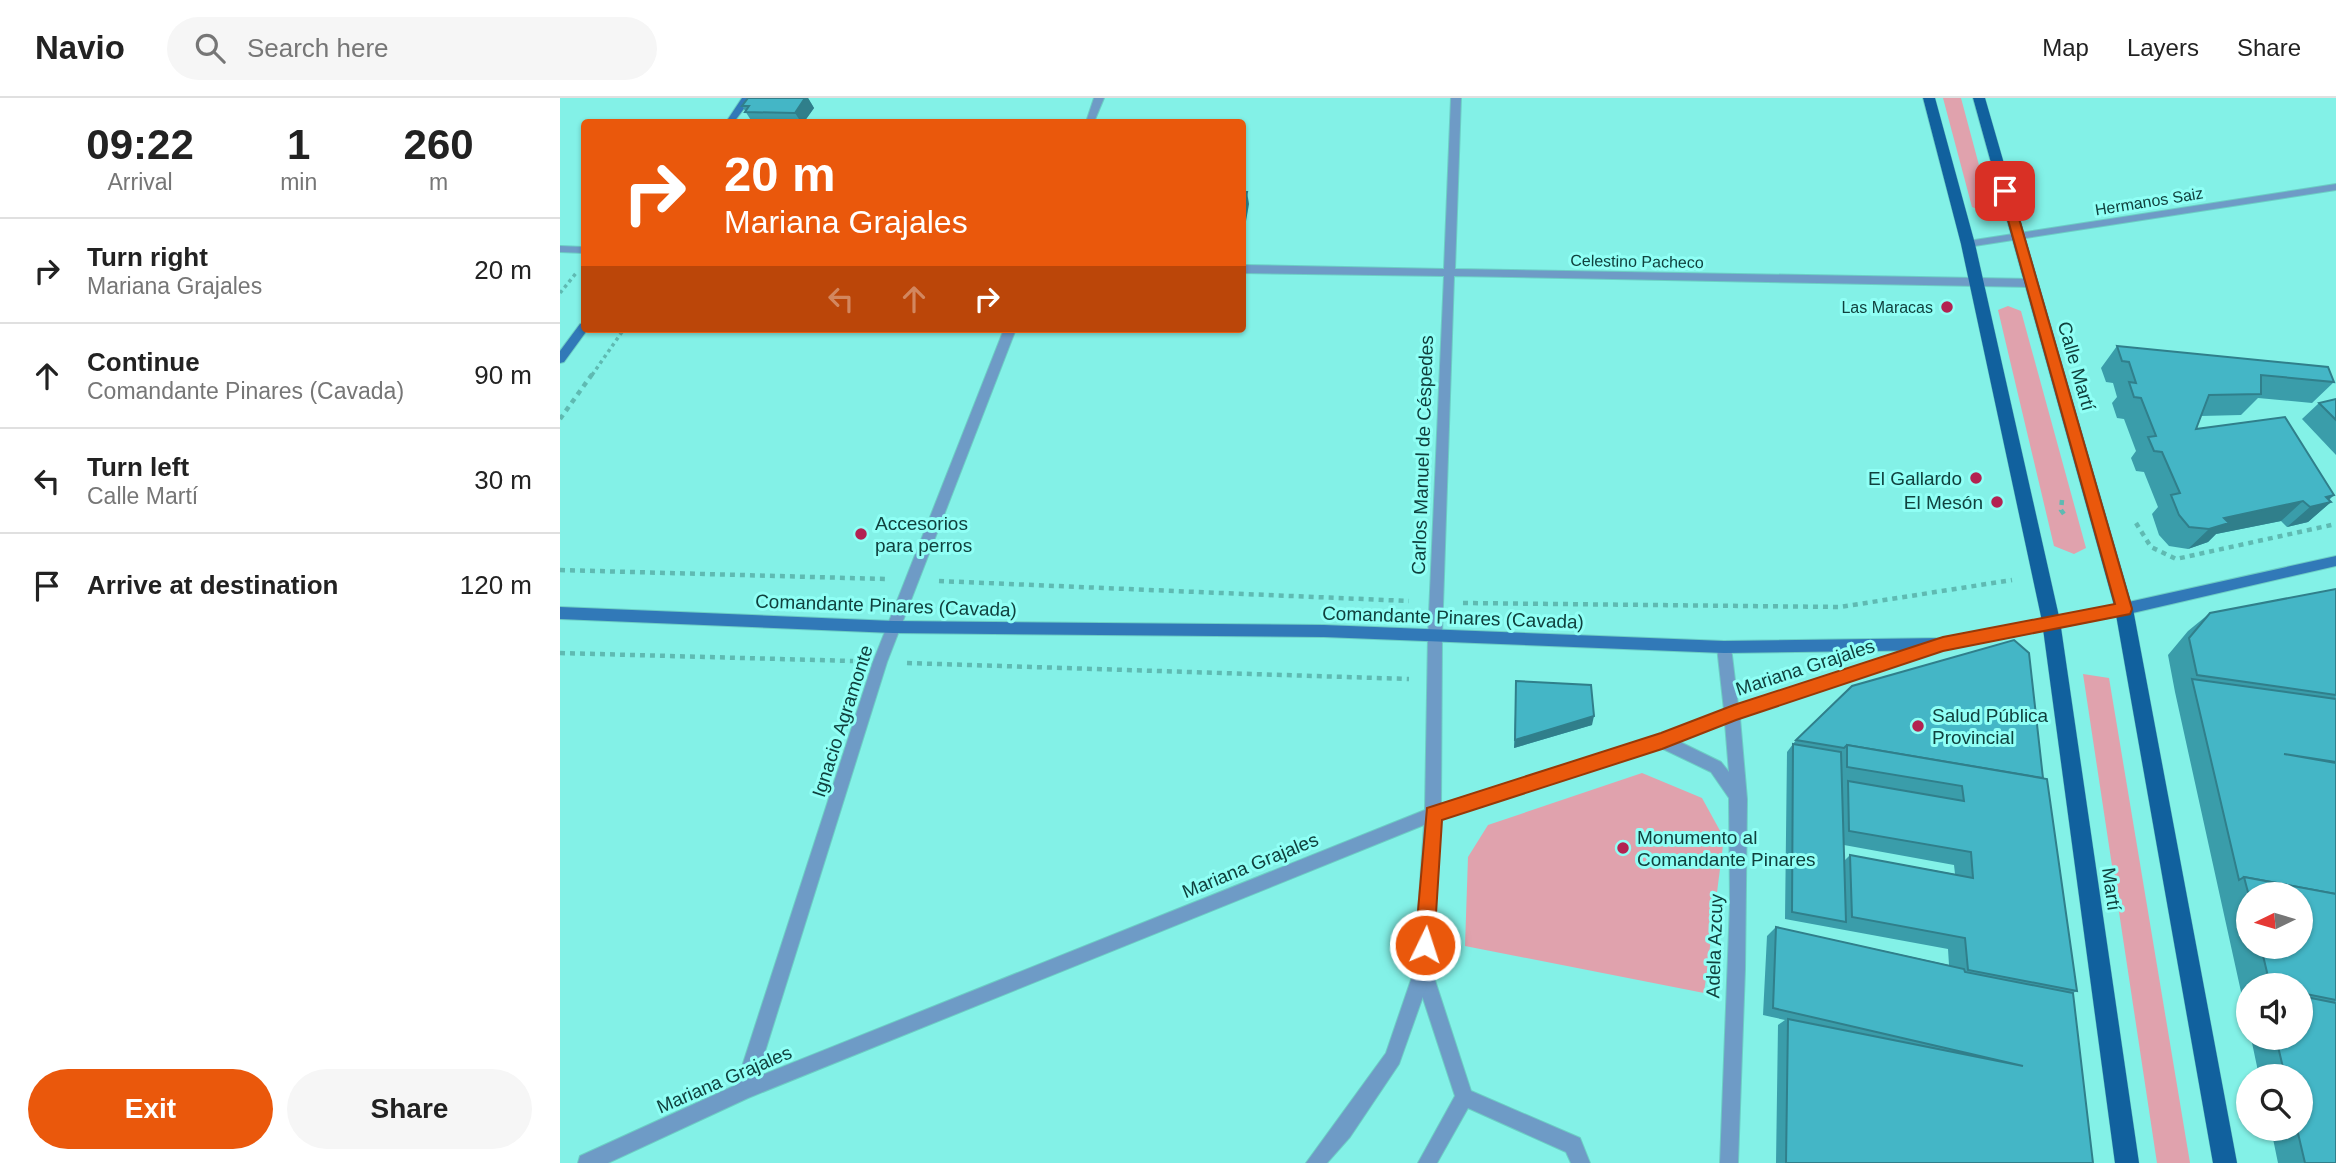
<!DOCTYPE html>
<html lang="en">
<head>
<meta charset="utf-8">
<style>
  body { margin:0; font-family:Helvetica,sans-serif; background:#f6f6f6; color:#222; height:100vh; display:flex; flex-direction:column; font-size:26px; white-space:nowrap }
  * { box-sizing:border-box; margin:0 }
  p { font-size:23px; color:#767676 }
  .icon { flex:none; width:38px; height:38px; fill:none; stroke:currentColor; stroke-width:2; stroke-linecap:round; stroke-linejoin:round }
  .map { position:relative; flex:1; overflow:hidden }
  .panel { display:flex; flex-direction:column; background:#fff; width:560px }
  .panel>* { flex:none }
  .hud { position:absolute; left:21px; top:21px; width:665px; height:214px; border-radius:7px; box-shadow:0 2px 5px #0004; background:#ea580c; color:#fff; overflow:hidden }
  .needle { width:46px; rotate:265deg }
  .buttons { position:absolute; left:1676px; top:784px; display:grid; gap:14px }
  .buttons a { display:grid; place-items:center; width:77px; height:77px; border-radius:50%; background:#fff; box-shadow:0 2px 5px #0004; font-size:35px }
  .pin { position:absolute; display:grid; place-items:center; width:60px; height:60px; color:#fff; margin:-30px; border-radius:14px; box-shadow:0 4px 10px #0006 }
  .me { position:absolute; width:77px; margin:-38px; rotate:4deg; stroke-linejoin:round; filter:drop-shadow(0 0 5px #0008) }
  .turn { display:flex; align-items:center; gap:24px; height:147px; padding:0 28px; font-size:32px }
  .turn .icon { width:91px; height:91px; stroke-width:2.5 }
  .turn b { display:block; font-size:49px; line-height:60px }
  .lanes { display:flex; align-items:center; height:66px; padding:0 28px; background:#0003; justify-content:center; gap:35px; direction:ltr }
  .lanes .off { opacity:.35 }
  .eta { display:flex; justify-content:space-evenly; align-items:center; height:119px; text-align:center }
  .eta b { font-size:42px; font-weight:800; line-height:49px }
  .button { display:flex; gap:14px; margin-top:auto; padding:14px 28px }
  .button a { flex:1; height:80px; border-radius:42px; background:#ea580c; color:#fff; font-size:28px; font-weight:800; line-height:80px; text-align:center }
  .button a+a { background:#f6f6f6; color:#222 }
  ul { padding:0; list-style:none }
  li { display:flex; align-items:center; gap:21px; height:105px; padding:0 28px; border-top:2px solid #e0e0e0 }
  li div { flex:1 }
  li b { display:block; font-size:26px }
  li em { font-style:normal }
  header { display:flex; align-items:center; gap:42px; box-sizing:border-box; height:98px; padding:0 35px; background:#fff; border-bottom:2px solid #e0e0e0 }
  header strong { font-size:33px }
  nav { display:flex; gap:38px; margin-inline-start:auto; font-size:24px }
  .search { width:490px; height:63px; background:#f6f6f6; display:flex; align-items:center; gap:18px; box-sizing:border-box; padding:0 24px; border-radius:38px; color:#767676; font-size:26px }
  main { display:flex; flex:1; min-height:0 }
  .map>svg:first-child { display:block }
  .green { fill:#e0a2ad }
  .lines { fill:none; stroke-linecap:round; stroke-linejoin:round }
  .service-casing { stroke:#6ccec5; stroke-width:2 }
  .minor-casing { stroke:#6ccec5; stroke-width:2 }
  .secondary-casing { stroke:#6ccec5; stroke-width:2 }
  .primary-casing { stroke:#6ccec5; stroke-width:1 }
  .path-far1 { stroke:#5fbab2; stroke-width:3.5; stroke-dasharray:3.5 3.5; stroke-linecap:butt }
  .path { stroke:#5fbab2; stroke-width:4.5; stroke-dasharray:5 5; stroke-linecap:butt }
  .service { fill:#6e9bc6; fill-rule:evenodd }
  .minor { fill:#6e9bc6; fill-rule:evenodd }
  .secondary { fill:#3179b8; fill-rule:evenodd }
  .primary { fill:#11619e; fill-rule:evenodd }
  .wall { fill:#3a9daa; fill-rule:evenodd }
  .shaded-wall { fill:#307f8b }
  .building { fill:#44b6c6; stroke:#307f8b; stroke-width:2 }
  .route { fill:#ea580c; stroke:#983908; stroke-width:2 }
  .poi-dot { fill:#b32251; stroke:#90fff5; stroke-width:2.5 }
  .labels { text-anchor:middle; stroke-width:6; stroke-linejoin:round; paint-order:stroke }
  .far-street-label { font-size:16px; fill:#10413e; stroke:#90fff5 }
  .far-poi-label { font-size:16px; fill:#10413e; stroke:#90fff5; text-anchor:end }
  .street-label { font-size:19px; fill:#10413e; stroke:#90fff5 }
  .poi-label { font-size:19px; fill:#10413e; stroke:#90fff5; text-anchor:start }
</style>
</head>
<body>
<header>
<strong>Navio</strong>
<div class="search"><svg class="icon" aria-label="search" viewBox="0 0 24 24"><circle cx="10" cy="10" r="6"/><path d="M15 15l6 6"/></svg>Search here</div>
<nav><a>Map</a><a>Layers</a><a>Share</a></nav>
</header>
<main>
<section class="panel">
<div class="eta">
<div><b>09:22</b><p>Arrival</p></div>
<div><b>1</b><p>min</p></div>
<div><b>260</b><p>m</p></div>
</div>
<ul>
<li><svg class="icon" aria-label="right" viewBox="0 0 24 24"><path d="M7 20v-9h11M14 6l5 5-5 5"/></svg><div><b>Turn right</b><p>Mariana Grajales</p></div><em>20 m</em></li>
<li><svg class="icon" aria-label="ahead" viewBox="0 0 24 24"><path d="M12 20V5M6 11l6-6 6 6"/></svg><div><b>Continue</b><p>Comandante Pinares (Cavada)</p></div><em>90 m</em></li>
<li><svg class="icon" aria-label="left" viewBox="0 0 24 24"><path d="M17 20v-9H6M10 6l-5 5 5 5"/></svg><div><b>Turn left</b><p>Calle Martí</p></div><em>30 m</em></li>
<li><svg class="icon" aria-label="arrive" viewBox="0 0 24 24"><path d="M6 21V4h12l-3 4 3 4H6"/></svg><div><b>Arrive at destination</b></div><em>120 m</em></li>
</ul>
<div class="button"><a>Exit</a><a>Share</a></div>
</section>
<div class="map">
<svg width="1776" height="1065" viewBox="0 0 1776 1065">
  <rect width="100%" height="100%" fill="#83f1e7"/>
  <g class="green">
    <path d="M 1383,0 L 1401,0 L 1431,112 L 1422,113 L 1412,109 Z"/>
    <path d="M 1448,208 L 1461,213 L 1526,450 L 1514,456 L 1494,448 L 1438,212 Z"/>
    <path d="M 1523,576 L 1549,580 L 1630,1065 L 1597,1065 Z"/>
    <path d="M 1082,675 L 1142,700 L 1164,740 L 1144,895 L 905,848 L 908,759 L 928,727 Z"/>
  </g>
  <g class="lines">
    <defs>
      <path id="service" d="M 863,864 L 869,867 L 872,873 L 911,993 L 1020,1040 L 1030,1065 L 1011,1065 L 1006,1054 L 908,1010 L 877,1065 L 858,1065 L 895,998 L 854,873 L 857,867 Z"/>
      <g id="minor">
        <path d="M 534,0 L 544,0 L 534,24 L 526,24 Z"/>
        <path d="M 891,0 L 901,0 L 895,171 L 1472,181 L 1477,185 L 1472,189 L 894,178 L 882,538 L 881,706 L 1101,636 L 1164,612 L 1157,549 L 1159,545 L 1164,543 L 1169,545 L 1171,549 L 1178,607 L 1382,540 L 1387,542 L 1389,546 L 1387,550 L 1382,552 L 1180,620 L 1187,701 L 1185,871 L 1178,1065 L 1160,1065 L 1170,806 L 1169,700 L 1151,674 L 1101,650 L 881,721 L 872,873 L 839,966 L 790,1039 L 767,1065 L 746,1065 L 826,955 L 854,873 L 864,727 L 188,1000 L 48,1065 L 18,1065 L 20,1058 L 176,987 L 313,564 L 444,231 L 456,231 L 327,564 L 197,979 L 865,712 L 868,538 L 884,178 L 682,175 L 682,167 L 884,171 ZM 1165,625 L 1169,674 L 1161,664 L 1118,643 Z"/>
        <path d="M 1776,86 L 1776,92 L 1408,149 L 1403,146 L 1408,143 Z"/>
        <path d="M 0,148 L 24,149 L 24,155 L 0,154 Z"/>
      </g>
      <g id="secondary">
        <path d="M 182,0 L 192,0 L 174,24 L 166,24 Z"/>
        <path d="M 24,225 L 24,231 L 28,231 L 4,264 L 0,265 L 0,253 L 20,226 Z"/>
        <path d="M 1776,458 L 1776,468 L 1564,517 L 1383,552 L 1164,555 L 764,539 L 333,535 L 0,521 L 0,509 L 333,523 L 764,527 L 1164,543 L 1383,540 L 1564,505 Z"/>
      </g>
      <g id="primary">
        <path d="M 1363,0 L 1375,0 L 1415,146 L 1500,523 L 1579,1065 L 1555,1065 L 1482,523 L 1401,146 Z"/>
        <path d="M 1413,0 L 1425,0 L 1573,511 L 1677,1065 L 1653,1065 L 1555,511 Z"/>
      </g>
    </defs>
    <use href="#service" class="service-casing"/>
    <use href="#minor" class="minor-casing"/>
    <use href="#secondary" class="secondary-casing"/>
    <use href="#primary" class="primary-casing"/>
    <g class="path-far1">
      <path d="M 0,195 L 17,174"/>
      <path d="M 32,277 L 64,231"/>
    </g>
    <g class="path">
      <path d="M 0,321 L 33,275"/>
      <path d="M 1502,402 L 1501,412 L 1506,419"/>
      <path d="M 1576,425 L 1591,449 L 1616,461 L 1776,426"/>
      <path d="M 0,472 L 325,481"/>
      <path d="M 379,483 L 849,503"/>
      <path d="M 903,505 L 1280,509 L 1452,482"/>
      <path d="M 0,555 L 293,563"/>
      <path d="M 347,565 L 849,581"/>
    </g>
    <use href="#service" class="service"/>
    <use href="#minor" class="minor"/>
    <use href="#secondary" class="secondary"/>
    <use href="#primary" class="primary"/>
  </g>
  <g class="wall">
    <path d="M 188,0 L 248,0 L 254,10 L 244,24 L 192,24 L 182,8 Z"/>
    <path d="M 1557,248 L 1774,284 L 1752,305 L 1698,300 L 1681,317 L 1641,318 L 1636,331 L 1774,397 L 1769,402 L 1771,404 L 1748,424 L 1727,429 L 1721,423 L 1656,436 L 1648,444 L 1628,451 L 1609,448 L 1599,437 L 1592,416 L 1598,409 L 1584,374 L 1576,373 L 1571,360 L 1576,353 L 1564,321 L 1557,320 L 1552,305 L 1557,299 L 1553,285 L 1546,284 L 1541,270 Z"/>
    <path d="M 1776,301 L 1776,357 L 1742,321 L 1759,305 Z"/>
    <path d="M 1776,491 L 1776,1065 L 1718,1065 L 1711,1031 L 1741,1031 L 1741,978 L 1699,978 L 1691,940 L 1741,940 L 1741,887 L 1689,887 L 1689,930 L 1615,594 L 1608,557 L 1628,533 L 1650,515 ZM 1689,796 L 1741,849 L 1689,849 Z"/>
    <path d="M 956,583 L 1032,627 L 954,650 Z"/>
    <path d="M 1292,588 L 1483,680 L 1517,893 L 1513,895 L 1533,1065 L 1216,1065 L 1218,927 L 1225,922 L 1203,917 L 1207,838 L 1216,829 L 1389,867 L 1388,851 L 1225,821 L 1227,654 L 1236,642 ZM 1284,747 L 1394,767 L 1395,776 L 1290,757 L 1284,763 Z"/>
  </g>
  <g class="shaded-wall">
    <path d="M 245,0 L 248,0 L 254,10 L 244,24 L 241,24 L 235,15 Z"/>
    <path d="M 687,94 L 689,106 L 685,129 L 682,116 Z"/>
    <path d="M 1774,397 L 1763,406 L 1771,404 L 1748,424 L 1727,429 L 1750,409 L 1766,399 Z"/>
    <path d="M 1743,403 L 1721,423 L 1656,436 L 1648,444 L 1628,451 L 1649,431 L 1664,420 Z"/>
    <path d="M 1034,618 L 1032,627 L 954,650 L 955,642 Z"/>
  </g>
  <g class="building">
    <path d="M 188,0 L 245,0 L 235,15 L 185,14 L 189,8 L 182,8 Z"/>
    <path d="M 682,94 L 687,94 L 682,116 Z"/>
    <path d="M 1557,248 L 1768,269 L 1774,284 L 1701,277 L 1701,296 L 1649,297 L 1636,331 L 1725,319 L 1774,397 L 1766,399 L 1771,404 L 1750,409 L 1743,403 L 1664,420 L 1669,425 L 1649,431 L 1629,429 L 1619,417 L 1611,397 L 1620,395 L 1602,354 L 1594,353 L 1588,339 L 1596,338 L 1581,300 L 1574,299 L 1569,284 L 1576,285 L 1569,264 L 1562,263 Z"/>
    <path d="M 1776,301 L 1776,322 L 1759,305 Z"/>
    <path d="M 1776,491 L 1776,597 L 1637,577 L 1629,540 L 1650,515 Z"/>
    <path d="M 1454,542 L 1469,555 L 1483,680 L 1287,647 L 1284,650 L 1236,642 L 1292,588 Z"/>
    <path d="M 1632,581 L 1776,601 L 1776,664 L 1724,656 L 1776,665 L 1776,796 L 1684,779 L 1679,782 Z"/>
    <path d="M 956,583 L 1031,587 L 1034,618 L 955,642 Z"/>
    <path d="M 1233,646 L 1281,654 L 1286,824 L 1232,814 Z"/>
    <path d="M 1287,647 L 1487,681 L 1517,893 L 1408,872 L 1405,840 L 1292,819 L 1290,757 L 1413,780 L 1411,754 L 1289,733 L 1288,683 L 1404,703 L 1402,688 L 1287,669 Z"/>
    <path d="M 1684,779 L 1776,796 L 1776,902 L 1741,895 L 1741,887 L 1710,887 L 1701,849 L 1741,849 L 1741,796 L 1689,796 L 1689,798 Z"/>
    <path d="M 1216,829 L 1404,871 L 1405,874 L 1513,895 L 1533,1065 L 1226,1065 L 1228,921 L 1463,968 L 1213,910 Z"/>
    <path d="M 1741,898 L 1776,905 L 1776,1065 L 1745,1065 L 1737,1031 L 1741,1031 L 1741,978 L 1725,978 L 1716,940 L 1741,940 Z"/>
  </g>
  <path class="route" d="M 1445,90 L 1451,93 L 1572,511 L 1570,516 L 1383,553 L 1176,622 L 1102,651 L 882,722 L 874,847 L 872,854 L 865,857 L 858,854 L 855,847 L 867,710 L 1101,635 L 1174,607 L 1383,539 L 1555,506 L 1440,93 Z"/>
  <g class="poi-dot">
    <circle cx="1387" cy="209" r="7"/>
    <circle cx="1416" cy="380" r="7"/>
    <circle cx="1437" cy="404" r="7"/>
    <circle cx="301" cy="436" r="7"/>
    <circle cx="1358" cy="628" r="7"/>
    <circle cx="1063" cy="750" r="7"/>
  </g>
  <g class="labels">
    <g class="far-street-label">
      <text transform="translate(1589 103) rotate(-9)" y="6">Hermanos Saiz</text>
      <text transform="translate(1077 163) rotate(1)" y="6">Celestino Pacheco</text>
    </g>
    <g class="far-poi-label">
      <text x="1373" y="215">Las Maracas</text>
    </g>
    <g class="street-label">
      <text transform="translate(1517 268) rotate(74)" y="7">Calle Martí</text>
      <text transform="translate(862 357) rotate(-88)" y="7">Carlos Manuel de Céspedes</text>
      <text transform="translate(326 507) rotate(2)" y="7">Comandante Pinares (Cavada)</text>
      <text transform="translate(893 519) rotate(2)" y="7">Comandante Pinares (Cavada)</text>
      <text transform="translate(1245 569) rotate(-18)" y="7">Mariana Grajales</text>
      <text transform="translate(282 623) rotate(-72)" y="7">Ignacio Agramonte</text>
      <text transform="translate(690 767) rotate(-22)" y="7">Mariana Grajales</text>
      <text transform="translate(1552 791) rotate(82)" y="7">Martí</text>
      <text transform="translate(1154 848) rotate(-88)" y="7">Adela Azcuy</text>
      <text transform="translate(164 981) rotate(-23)" y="7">Mariana Grajales</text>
    </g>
    <g class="poi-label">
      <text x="1402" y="387" text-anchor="end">El Gallardo</text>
      <text x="1423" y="411" text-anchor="end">El Mesón</text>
      <text x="315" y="432">Accesorios<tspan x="315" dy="22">para perros</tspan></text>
      <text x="1372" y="624">Salud Pública<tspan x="1372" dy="22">Provincial</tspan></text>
      <text x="1077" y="746">Monumento al<tspan x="1077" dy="22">Comandante Pinares</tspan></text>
    </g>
  </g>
</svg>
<div class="buttons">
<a><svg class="needle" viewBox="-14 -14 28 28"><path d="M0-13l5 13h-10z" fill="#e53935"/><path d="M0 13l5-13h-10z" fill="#767676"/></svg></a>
<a><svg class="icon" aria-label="sound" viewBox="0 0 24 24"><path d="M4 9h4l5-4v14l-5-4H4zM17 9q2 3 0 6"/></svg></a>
<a><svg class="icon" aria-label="search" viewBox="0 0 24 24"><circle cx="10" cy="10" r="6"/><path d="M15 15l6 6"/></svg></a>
</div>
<div class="pin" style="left:1445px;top:93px;background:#d93025"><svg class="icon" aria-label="arrive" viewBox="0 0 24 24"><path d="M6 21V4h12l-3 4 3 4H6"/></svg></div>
<svg class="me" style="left:865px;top:847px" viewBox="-20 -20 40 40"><circle r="17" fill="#ea580c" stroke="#fff" stroke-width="3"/><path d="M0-11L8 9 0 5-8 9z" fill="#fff"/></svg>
<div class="hud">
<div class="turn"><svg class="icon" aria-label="right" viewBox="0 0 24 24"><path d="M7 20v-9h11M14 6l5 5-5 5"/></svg><div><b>20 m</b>Mariana Grajales</div></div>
<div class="lanes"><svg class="icon off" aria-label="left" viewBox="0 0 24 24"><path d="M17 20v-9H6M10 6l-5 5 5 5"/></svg><svg class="icon off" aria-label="ahead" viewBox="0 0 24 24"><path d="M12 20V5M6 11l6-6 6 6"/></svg><svg class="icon" aria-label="right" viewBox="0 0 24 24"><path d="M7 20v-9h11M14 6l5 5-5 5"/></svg></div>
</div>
</div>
</main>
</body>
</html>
